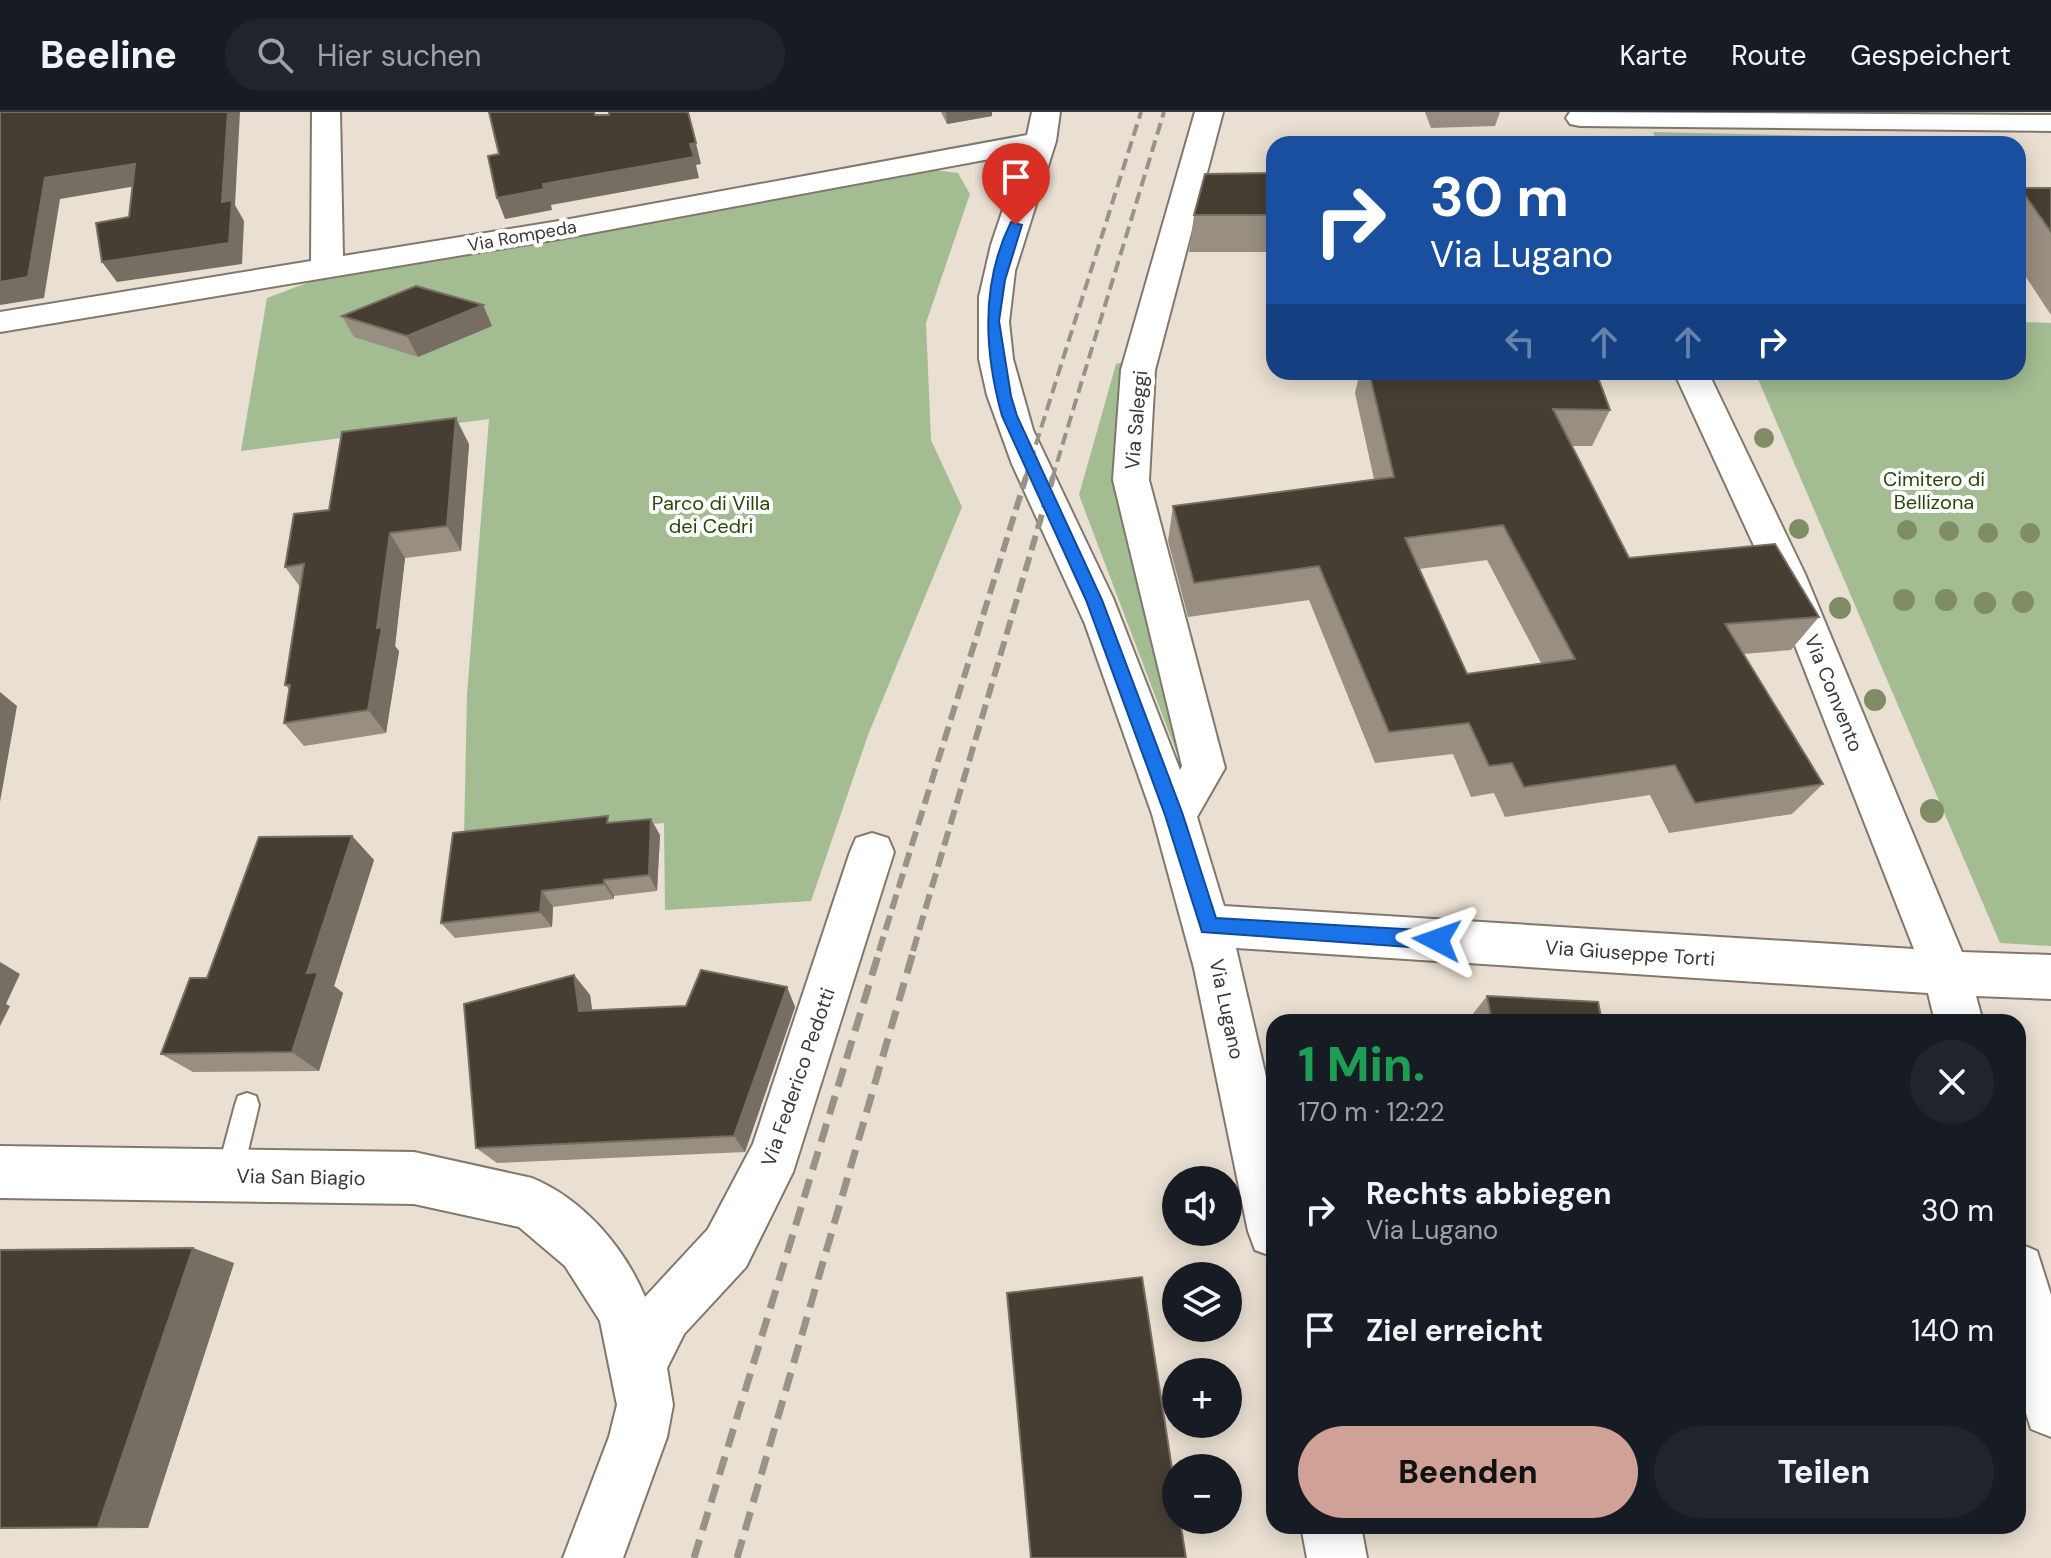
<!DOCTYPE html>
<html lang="de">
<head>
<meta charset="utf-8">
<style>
  body { margin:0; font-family:"DM Sans",sans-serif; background:#20242c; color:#f1f3f6; height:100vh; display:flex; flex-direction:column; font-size:30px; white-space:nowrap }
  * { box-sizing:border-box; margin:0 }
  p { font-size:26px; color:#9ea1a6 }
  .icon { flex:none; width:44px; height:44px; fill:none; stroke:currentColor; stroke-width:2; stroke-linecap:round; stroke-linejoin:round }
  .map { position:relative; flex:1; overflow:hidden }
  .side { position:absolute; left:1266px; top:902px; width:760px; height:520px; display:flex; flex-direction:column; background:#171b24; border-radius:24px; box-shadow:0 4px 20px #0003 }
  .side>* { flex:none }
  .top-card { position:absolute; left:1266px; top:24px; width:760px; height:244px; border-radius:24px; box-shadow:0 4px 20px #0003; background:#1a4fa0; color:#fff; overflow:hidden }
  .tools { position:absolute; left:1162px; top:1054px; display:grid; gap:16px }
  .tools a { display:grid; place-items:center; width:80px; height:80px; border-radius:50%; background:#171b24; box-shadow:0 4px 20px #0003; font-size:40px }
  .pin { position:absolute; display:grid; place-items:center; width:68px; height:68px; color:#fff; margin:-82px -34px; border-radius:50% 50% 50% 0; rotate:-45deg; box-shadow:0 0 8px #0007 }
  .pin .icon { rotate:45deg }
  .me { position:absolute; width:88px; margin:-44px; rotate:274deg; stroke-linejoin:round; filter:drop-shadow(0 0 6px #0008) }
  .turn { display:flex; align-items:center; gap:28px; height:168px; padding:0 32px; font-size:36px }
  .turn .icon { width:104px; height:104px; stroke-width:2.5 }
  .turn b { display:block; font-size:56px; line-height:68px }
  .lanes { display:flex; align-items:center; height:76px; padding:0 32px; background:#0003; justify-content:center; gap:40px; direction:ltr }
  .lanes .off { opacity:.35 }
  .round { display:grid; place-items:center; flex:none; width:84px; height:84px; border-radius:42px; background:#20242c }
  .headline { display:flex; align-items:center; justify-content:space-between; height:136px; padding:0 32px }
  h1 { font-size:48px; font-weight:800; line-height:60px; color:#1e9e55 }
  .button { display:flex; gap:16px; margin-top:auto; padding:16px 32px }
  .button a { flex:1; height:92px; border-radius:48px; background:#cfa197; color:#111; font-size:32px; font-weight:800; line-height:92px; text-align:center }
  .button a+a { background:#20242c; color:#f1f3f6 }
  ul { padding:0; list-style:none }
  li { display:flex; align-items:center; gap:24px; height:120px; padding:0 32px }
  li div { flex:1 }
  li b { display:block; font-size:30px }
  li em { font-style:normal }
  header { display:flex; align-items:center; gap:48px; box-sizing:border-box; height:112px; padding:0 40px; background:#171b24; border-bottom:2px solid #363941 }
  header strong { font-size:38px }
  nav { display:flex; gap:44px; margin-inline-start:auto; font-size:28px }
  .search { width:560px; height:72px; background:#20242c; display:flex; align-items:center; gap:20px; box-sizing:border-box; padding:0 28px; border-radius:44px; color:#9ea1a6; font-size:30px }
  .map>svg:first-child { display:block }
  .green { fill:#a3bc92 }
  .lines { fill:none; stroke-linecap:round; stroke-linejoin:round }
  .service-casing { stroke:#81786c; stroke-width:4 }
  .minor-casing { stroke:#81786c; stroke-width:4 }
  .service { fill:#fff; fill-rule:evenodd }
  .minor { fill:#fff; fill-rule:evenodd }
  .rail-far2 { stroke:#999289; stroke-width:4; stroke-dasharray:12 6; stroke-linecap:butt }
  .rail-far1 { stroke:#999289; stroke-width:6; stroke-dasharray:15 7; stroke-linecap:butt }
  .rail { stroke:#999289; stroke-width:7; stroke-dasharray:19 10; stroke-linecap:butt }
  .tree { fill:#7f8c64 }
  .wall { fill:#988e82; fill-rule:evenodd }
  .shaded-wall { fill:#776e63 }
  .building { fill:#463e33; stroke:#776e63; stroke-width:2; fill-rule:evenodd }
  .route { fill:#1a73e8; stroke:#114b97; stroke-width:2 }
  .labels { text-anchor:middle; stroke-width:8; stroke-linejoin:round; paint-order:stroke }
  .far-street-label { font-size:18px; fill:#3c3833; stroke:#fff }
  .street-label { font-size:20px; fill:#3c3833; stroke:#fff }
  .park-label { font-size:20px; fill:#28480a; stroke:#fff }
</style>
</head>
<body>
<header>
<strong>Beeline</strong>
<div class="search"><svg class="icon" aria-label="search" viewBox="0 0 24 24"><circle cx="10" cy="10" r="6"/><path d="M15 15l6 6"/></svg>Hier suchen</div>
<nav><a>Karte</a><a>Route</a><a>Gespeichert</a></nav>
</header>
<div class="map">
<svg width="2051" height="1446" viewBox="0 0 2051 1446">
  <rect width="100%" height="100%" fill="#e9dfd2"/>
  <g class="green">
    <path d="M 1653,20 L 1995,28 L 1998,32 L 1658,32 Z"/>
    <path d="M 927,57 L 958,61 L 970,82 L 926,211 L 931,328 L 962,395 L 868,623 L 811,789 L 665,798 L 664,711 L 464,729 L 467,582 L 489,307 L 241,339 L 267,186 L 320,166 Z"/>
    <path d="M 2018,202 L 2023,210 L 2051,211 L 2051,834 L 2000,831 L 1755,260 L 2018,260 Z"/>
    <path d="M 1124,250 L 1184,660 L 1079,383 L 1116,252 Z"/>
  </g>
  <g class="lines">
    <defs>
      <path id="service" d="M 247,981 L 256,984 L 259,993 L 242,1064 L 238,1073 L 229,1077 L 220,1073 L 216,1064 L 235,993 L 238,984 Z"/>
      <g id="minor">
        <path d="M 312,0 L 340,0 L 343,144 L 559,109 L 1027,23 L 1032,0 L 1060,0 L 1056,29 L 1015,159 L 1009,210 L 1013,247 L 1033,318 L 1113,486 L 1180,658 L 1182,654 L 1113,368 L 1121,258 L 1195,0 L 1223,0 L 1155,258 L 1149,368 L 1225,656 L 1197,705 L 1224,794 L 1914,837 L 1767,462 L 1674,260 L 1708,260 L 1805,462 L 1962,840 L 2051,843 L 2051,887 L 1976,884 L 1983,910 L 1935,910 L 1928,881 L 1236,836 L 1274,999 L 1274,1145 L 1255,1138 L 1248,1119 L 1194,856 L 1152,702 L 1085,512 L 1012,352 L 987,283 L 979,247 L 979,185 L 991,133 L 1022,41 L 559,127 L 0,220 L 0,200 L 311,149 Z"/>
        <path d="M 1570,0 L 2051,3 L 2051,19 L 1580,14 L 1570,12 L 1566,6 Z"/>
        <path d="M 872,721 L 888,726 L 894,740 L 793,1060 L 746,1155 L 684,1222 L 667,1256 L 673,1293 L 667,1325 L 623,1446 L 563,1446 L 609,1325 L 617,1293 L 600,1209 L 565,1154 L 519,1115 L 414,1092 L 0,1086 L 0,1034 L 414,1040 L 532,1066 C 583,1087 624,1135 645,1185 L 708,1117 L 753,1032 L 850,740 L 856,726 Z"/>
        <path d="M 2018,1131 L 2037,1139 L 2051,1183 L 2051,1325 L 2031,1317 L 2018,1276 Z"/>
        <path d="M 1301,1414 L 1361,1414 L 1367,1446 L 1307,1446 Z"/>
      </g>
    </defs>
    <use href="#service" class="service-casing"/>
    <use href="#minor" class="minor-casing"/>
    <use href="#service" class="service"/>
    <use href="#minor" class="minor"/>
    <g class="rail-far2">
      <path d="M 1025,367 L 1141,0"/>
      <path d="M 1052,367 L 1164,0"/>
    </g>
    <g class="rail-far1">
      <path d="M 879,839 L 1026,365"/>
      <path d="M 913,839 L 1053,365"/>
    </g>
    <g class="rail">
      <path d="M 694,1446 L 880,837"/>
      <path d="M 737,1446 L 914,837"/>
    </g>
  </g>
  <g class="tree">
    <circle cx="1764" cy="326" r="10"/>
    <circle cx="1799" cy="417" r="10"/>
    <circle cx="1907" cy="418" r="10"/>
    <circle cx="1949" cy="419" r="10"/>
    <circle cx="1988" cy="421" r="10"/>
    <circle cx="2030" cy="421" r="10"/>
    <circle cx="1904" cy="488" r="11"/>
    <circle cx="1946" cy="488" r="11"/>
    <circle cx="2023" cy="490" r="11"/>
    <circle cx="1985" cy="491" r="11"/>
    <circle cx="1840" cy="496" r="11"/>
    <circle cx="1875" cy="588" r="11"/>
    <circle cx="1932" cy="699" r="12"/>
  </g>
  <g class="wall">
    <path d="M 941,0 L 992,0 L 992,4 L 947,12 Z"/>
    <path d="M 1425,0 L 1500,0 L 1495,14 L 1431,16 Z"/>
    <path d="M 1274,61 L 1274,140 L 1189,140 L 1194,103 Z"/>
    <path d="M 2020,76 L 2051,76 L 2051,203 L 2018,153 L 2018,79 Z"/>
    <path d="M 483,193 L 492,214 L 418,245 L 354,225 L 342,204 Z"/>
    <path d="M 1360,260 L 1596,260 L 1610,298 L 1592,334 L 1572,334 L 1629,446 L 1819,505 L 1791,538 L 1743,542 L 1823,672 L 1792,702 L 1669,721 L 1650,683 L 1505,705 L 1494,681 L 1471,685 L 1453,642 L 1375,651 L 1309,488 L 1188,505 L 1168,429 L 1173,394 L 1374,367 L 1355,281 ZM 1487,448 L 1541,551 L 1467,562 L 1419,457 Z"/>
    <path d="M 469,332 L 461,439 L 405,446 L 395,534 L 399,539 L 386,621 L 304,634 L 284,611 L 289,577 L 285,573 L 301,476 L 285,455 L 329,398 Z"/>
    <path d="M 612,711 L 660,723 L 657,779 L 614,784 L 614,787 L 553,795 L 552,815 L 455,826 L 441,811 Z"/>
    <path d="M 352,724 L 374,748 L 334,874 L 343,881 L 319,959 L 193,960 L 161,942 L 207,866 Z"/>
    <path d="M 574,863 L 590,883 L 592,898 L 686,894 L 787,875 L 795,895 L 745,1040 L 497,1051 L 476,1036 Z"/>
    <path d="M 1487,884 L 1602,910 L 1473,910 L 1472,903 Z"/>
    <path d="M 0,1138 L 234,1151 L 148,1416 L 0,1417 Z"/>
  </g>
  <g class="shaded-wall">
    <path d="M 228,0 L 240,0 L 235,93 L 244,109 L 242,152 L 117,170 L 102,150 Z"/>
    <path d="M 946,0 L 992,0 L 992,4 L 947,12 Z"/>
    <path d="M 696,31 L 701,52 L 696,53 L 699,66 L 551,93 L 552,98 L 505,107 L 497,86 L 543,72 Z"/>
    <path d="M 135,52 L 148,72 L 60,87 L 44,186 L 0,193 L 0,170 L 45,66 Z"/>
    <path d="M 483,193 L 492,214 L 418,245 L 407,224 Z"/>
    <path d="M 456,306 L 469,332 L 461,439 L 447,414 Z"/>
    <path d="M 390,421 L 405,446 L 395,534 L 399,539 L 386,621 L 368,598 Z"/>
    <path d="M 0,580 L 17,594 L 0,690 Z"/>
    <path d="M 651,707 L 660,723 L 657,779 L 649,763 Z"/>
    <path d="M 352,724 L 374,748 L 334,874 L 343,881 L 319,959 L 292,940 L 307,861 Z"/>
    <path d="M 604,768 L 614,784 L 614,787 L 604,772 Z"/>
    <path d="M 542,779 L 553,795 L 552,815 L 540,800 Z"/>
    <path d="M 0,850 L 20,862 L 6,892 L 10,894 L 0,914 Z"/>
    <path d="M 574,863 L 590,883 L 595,918 L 579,899 Z"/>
    <path d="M 787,875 L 795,895 L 745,1040 L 734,1024 Z"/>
    <path d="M 193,1136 L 234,1151 L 148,1416 L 98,1415 Z"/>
  </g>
  <g class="building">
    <path d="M 0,0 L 228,0 L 222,90 L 232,88 L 229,131 L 102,150 L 96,111 L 129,105 L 135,52 L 45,66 L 28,165 L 0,170 Z"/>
    <path d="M 489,0 L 594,0 L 595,3 L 609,3 L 609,0 L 688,0 L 696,31 L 690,32 L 694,45 L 543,72 L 544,77 L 497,86 L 488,44 L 499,42 Z"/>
    <path d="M 1483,26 L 1485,32 L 1425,32 L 1424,27 Z"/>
    <path d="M 1274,61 L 1274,103 L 1194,103 L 1205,62 Z"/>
    <path d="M 2020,76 L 2051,76 L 2051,120 Z"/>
    <path d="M 416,174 L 483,193 L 407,224 L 342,204 Z"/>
    <path d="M 1369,260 L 1596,260 L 1610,298 L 1553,297 L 1629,446 L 1775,432 L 1819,505 L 1725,512 L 1823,672 L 1695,691 L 1675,653 L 1524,675 L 1512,651 L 1489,654 L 1469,611 L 1389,620 L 1319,454 L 1194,471 L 1173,394 L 1394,365 ZM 1503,413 L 1575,547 L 1467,562 L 1405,426 Z"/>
    <path d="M 456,306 L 447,414 L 390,421 L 377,516 L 382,515 L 368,598 L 284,611 L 290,573 L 285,573 L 304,452 L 285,455 L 294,402 L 329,398 L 342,320 Z"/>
    <path d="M 608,704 L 607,711 L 651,707 L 649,763 L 604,768 L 604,772 L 542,779 L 540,800 L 441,811 L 453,721 Z"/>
    <path d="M 352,724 L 307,861 L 318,860 L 292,940 L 161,942 L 190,866 L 207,866 L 259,725 Z"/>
    <path d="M 701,858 L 787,875 L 734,1024 L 476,1036 L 464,892 L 574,863 L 579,899 L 686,894 Z"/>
    <path d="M 1487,884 L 1598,890 L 1602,910 L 1492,910 Z"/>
    <path d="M 193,1136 L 98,1415 L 0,1416 L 0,1138 Z"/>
    <path d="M 1142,1165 L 1176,1382 L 1176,1408 L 1180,1408 L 1186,1446 L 1031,1446 L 1007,1181 Z"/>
  </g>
  <path class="route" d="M 1011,110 L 1022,113 L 1005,168 L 999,209 L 1011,284 L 1017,304 L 1102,488 L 1183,703 L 1216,806 L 1437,819 L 1444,822 L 1447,828 L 1444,834 L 1437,837 L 1202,820 L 1165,703 L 1086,488 L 1002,304 C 984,239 980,172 1011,110 Z"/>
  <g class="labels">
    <g class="far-street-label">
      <text transform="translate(522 124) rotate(-10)" y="6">Via Rompeda</text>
    </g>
    <g class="street-label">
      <text transform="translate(1136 308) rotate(-85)" y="7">Via Saleggi</text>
      <text transform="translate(1834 581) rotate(68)" y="7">Via Convento</text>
      <text transform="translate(1630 841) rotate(4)" y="7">Via Giuseppe Torti</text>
      <text transform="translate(1227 897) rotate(78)" y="7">Via Lugano</text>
      <text transform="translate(798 965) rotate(-71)" y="7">Via Federico Pedotti</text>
      <text transform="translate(301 1065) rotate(1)" y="7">Via San Biagio</text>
    </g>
    <g class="park-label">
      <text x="1934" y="374">Cimitero di<tspan x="1934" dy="23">Bellizona</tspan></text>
      <text x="711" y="398">Parco di Villa<tspan x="711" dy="23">dei Cedri</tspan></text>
    </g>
  </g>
</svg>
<div class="tools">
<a><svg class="icon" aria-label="sound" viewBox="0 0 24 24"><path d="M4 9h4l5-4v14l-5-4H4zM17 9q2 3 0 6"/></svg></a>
<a><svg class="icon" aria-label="layers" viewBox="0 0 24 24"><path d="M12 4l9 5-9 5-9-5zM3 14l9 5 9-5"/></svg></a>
<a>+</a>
<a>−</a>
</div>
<div class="pin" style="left:1016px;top:113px;background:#d93025"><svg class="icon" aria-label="arrive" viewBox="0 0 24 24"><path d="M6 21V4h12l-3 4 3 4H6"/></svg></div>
<svg class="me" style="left:1437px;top:828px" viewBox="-20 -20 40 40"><path d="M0-17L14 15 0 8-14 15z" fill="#1a73e8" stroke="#fff" stroke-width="4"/></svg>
<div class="top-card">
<div class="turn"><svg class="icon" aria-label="right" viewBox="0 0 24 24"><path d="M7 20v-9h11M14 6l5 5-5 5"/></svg><div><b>30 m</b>Via Lugano</div></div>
<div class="lanes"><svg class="icon off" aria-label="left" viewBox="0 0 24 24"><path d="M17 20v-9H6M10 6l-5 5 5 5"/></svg><svg class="icon off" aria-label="ahead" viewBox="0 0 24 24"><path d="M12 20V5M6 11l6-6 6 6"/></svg><svg class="icon off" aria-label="ahead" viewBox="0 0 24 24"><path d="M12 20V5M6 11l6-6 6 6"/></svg><svg class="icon" aria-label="right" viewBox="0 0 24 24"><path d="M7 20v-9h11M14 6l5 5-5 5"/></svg></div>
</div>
<section class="side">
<div class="headline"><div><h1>1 Min.</h1><p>170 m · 12:22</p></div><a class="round"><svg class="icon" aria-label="close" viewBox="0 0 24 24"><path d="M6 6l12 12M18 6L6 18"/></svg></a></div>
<ul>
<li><svg class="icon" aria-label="right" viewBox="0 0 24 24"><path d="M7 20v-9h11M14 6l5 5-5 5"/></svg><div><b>Rechts abbiegen</b><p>Via Lugano</p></div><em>30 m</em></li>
<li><svg class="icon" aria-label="arrive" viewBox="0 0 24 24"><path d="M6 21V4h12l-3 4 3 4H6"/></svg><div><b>Ziel erreicht</b></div><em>140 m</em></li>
</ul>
<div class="button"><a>Beenden</a><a>Teilen</a></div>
</section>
</div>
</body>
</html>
